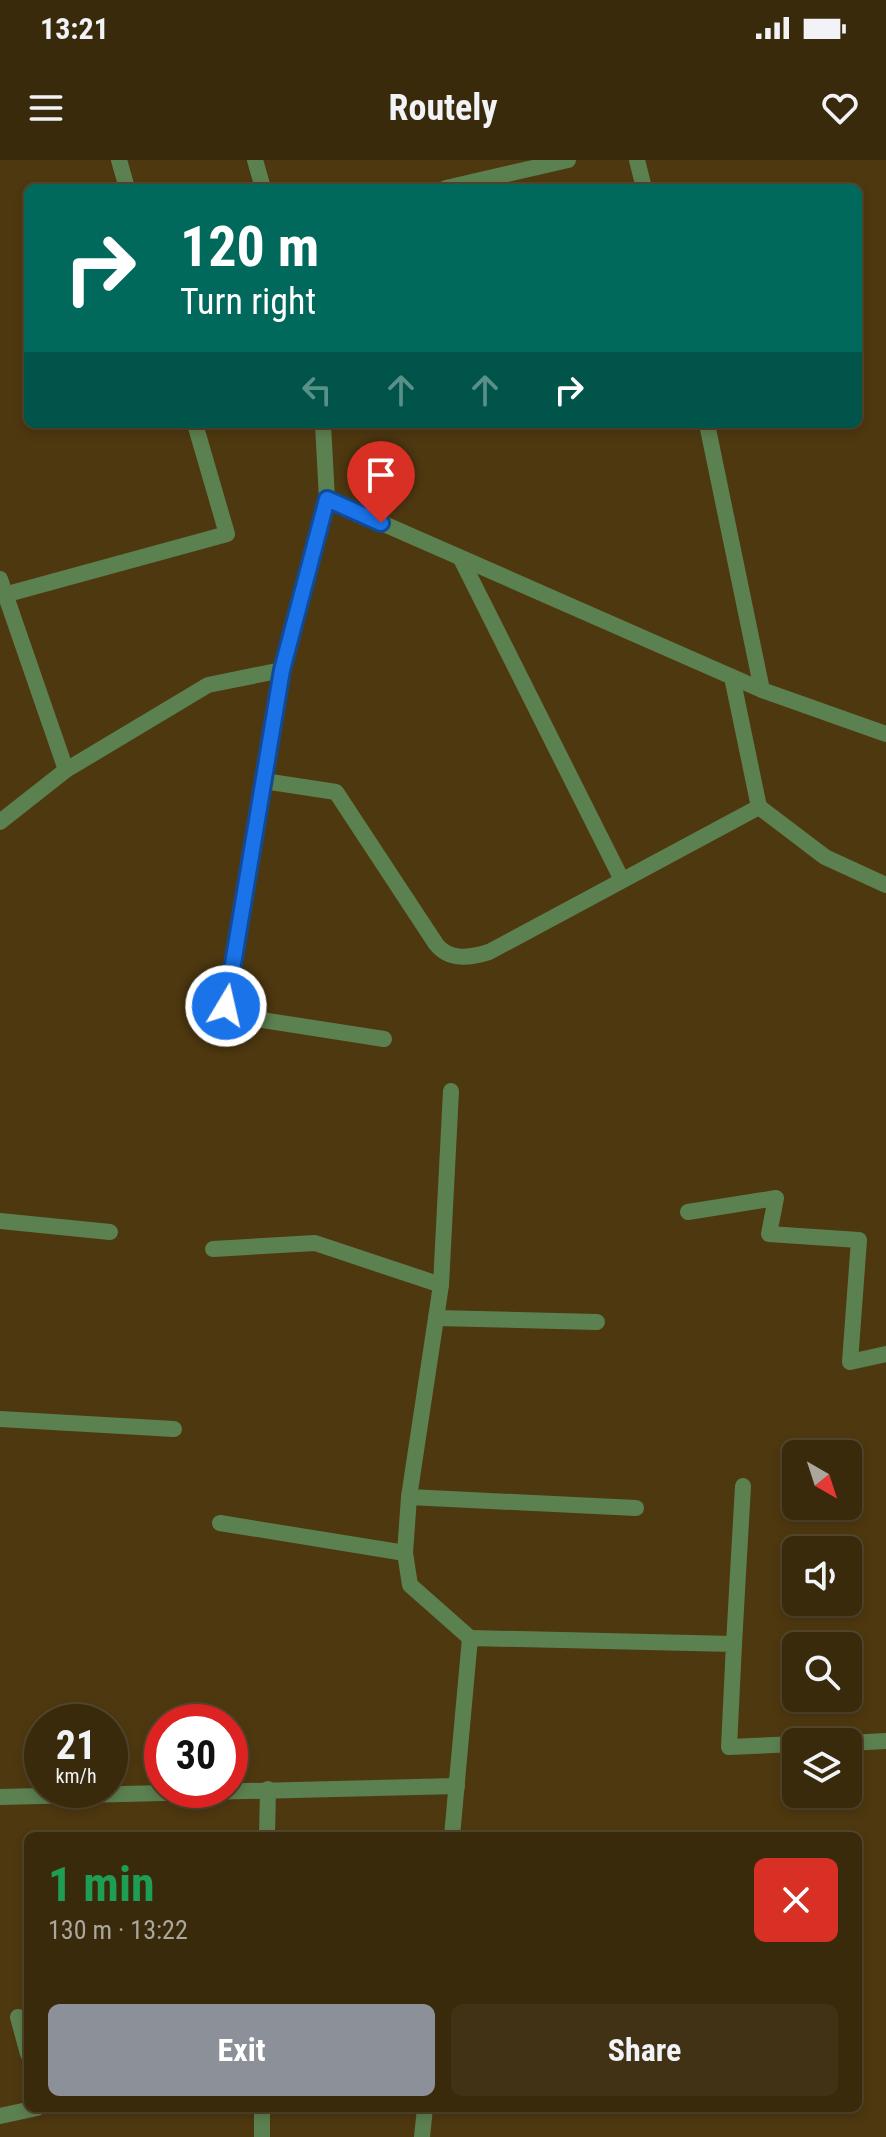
<!DOCTYPE html>
<html lang="en">
<head>
<meta charset="utf-8">
<style>
  body { margin:0; font-family:"Roboto Condensed",sans-serif; background:#413215; color:#f1f3f6; height:100vh; display:flex; flex-direction:column; font-size:30px; white-space:nowrap }
  * { box-sizing:border-box; margin:0 }
  p { font-size:26px; color:#aba79d }
  .icon { flex:none; width:44px; height:44px; fill:none; stroke:currentColor; stroke-width:2; stroke-linecap:round; stroke-linejoin:round }
  .map { position:relative; flex:1; overflow:hidden }
  .panel { position:absolute; left:24px; top:1672px; width:838px; height:280px; display:flex; flex-direction:column; background:#3a2a0c; border-radius:12px; box-shadow:0 4px 12px #0003,0 0 0 2px #54462d }
  .panel>* { flex:none }
  .top-card { position:absolute; left:24px; top:24px; width:838px; height:244px; border-radius:12px; box-shadow:0 4px 12px #0003,0 0 0 2px #54462d; background:#00695c; color:#fff; overflow:hidden }
  .needle { width:52px; rotate:141deg }
  .tools { position:absolute; left:782px; top:1280px; display:grid; gap:16px }
  .tools a { display:grid; place-items:center; width:80px; height:80px; border-radius:12px; background:#3a2a0c; box-shadow:0 4px 12px #0003,0 0 0 2px #54462d; font-size:40px }
  .speed { position:absolute; left:24px; top:1544px; display:flex; gap:16px; font-size:40px; font-weight:700; text-align:center }
  .speed>* { display:grid; place-content:center; width:104px; height:104px; border-radius:50%; background:#3a2a0c; box-shadow:0 4px 12px #0003,0 0 0 2px #54462d; line-height:1 }
  .speed small { font-size:20px; font-weight:400 }
  .speed .limit { border:12px solid #d22; background:#fff; color:#111 }
  .pin { position:absolute; display:grid; place-items:center; width:68px; height:68px; color:#fff; margin:-82px -34px; border-radius:50% 50% 50% 0; rotate:-45deg; box-shadow:0 0 8px #0007 }
  .pin .icon { rotate:45deg }
  .me { position:absolute; width:88px; margin:-44px; rotate:9deg; stroke-linejoin:round; filter:drop-shadow(0 0 6px #0008) }
  .turn { display:flex; align-items:center; gap:28px; height:168px; padding:0 24px; font-size:36px }
  .turn .icon { width:104px; height:104px; stroke-width:2.5 }
  .turn b { display:block; font-size:56px; line-height:68px }
  .lanes { display:flex; align-items:center; height:76px; padding:0 24px; background:#0003; justify-content:center; gap:40px; direction:ltr }
  .lanes .off { opacity:.35 }
  .round { display:grid; place-items:center; flex:none; width:84px; height:84px; border-radius:12px; background:#413215 }
  .summary { display:flex; align-items:center; justify-content:space-between; height:136px; padding:0 24px }
  h1 { font-size:48px; font-weight:700; line-height:60px; color:#1e9e55 }
  .button { display:flex; gap:16px; margin-top:auto; padding:16px 24px }
  .button a { flex:1; height:92px; border-radius:12px; background:#8c9099; color:#fff; font-size:32px; font-weight:700; line-height:92px; text-align:center }
  .button a+a { background:#413215; color:#f1f3f6 }
  .status { display:flex; justify-content:space-between; align-items:center; height:56px; padding:0 40px; background:#3a2a0c; direction:ltr }
  .status svg { height:22px; fill:currentColor }
  header { display:flex; justify-content:space-between; align-items:center; height:104px; padding:0 24px; background:#3a2a0c; font-size:36px; font-weight:700 }
  .map>svg:first-child { display:block }
  .lines { fill:none; stroke-linecap:round; stroke-linejoin:round }
  .service { stroke:#5c8150; stroke-width:16 }
  .minor { stroke:#5c8150; stroke-width:16 }
  .route-casing { stroke:#114b97; stroke-width:20 }
  .route { stroke:#1a73e8; stroke-width:14 }
</style>
</head>
<body>
<div class="status"><b>13:21</b><svg viewBox="0 0 49 12"><path d="M0 12V9h3v3zM5 12V6h3v6zM10 12V3h3v9zM15 12V0h3v12zM26 1h20v11H26zM47 4h2v5h-2z"/></svg></div>
<header><svg class="icon" aria-label="menu" viewBox="0 0 24 24"><path d="M4 6h16M4 12h16M4 18h16"/></svg>Routely<svg class="icon" aria-label="heart" viewBox="0 0 24 24"><path d="M12 20l-8-8c-3-5 5-10 8-4 3-6 11-1 8 4z"/></svg></header>
<div class="map">
<svg width="886" height="1977" viewBox="0 0 886 1977">
  <rect width="100%" height="100%" fill="#4e3810"/>
  <g class="lines">
    <g class="service">
      <path d="M 119,0 L 127,28"/>
      <path d="M 4,435 L 227,374 L 195,264"/>
      <path d="M 18,1857 L 28,1894"/>
      <path d="M 0,1956 L 37,1948"/>
    </g>
    <g class="minor">
      <path d="M 255,0 L 263,28"/>
      <path d="M 637,0 L 644,28"/>
      <path d="M 446,28 L 568,0"/>
      <path d="M 323,264 L 327,339 L 282,510 L 226,846 L 249,858 L 384,879"/>
      <path d="M 707,264 L 762,530"/>
      <path d="M 327,339 L 762,530 L 886,574"/>
      <path d="M 461,399 L 621,718"/>
      <path d="M 0,419 L 66,610"/>
      <path d="M 732,517 L 759,647"/>
      <path d="M 264,621 L 336,632 L 436,784 C 449,801 470,798 489,792 L 759,647 L 825,697 L 886,725"/>
      <path d="M 0,662 L 66,610 L 208,525 L 282,510"/>
      <path d="M 451,931 L 441,1125 L 409,1337 L 405,1393 L 410,1425 L 470,1478"/>
      <path d="M 688,1052 L 776,1038 L 769,1074 L 859,1080 L 850,1202 L 886,1194"/>
      <path d="M 0,1061 L 110,1072"/>
      <path d="M 213,1089 L 315,1083 L 441,1125"/>
      <path d="M 436,1158 L 597,1162"/>
      <path d="M 0,1259 L 174,1269"/>
      <path d="M 409,1337 L 636,1348"/>
      <path d="M 220,1363 L 405,1393"/>
      <path d="M 734,1484 L 743,1326"/>
      <path d="M 848,1583 L 886,1581"/>
      <path d="M 0,1637 L 457,1626"/>
      <path d="M 267,1676 L 268,1629"/>
      <path d="M 452,1676 L 470,1478 L 734,1484 L 729,1587 L 796,1584"/>
      <path d="M 262,1977 L 262,1948"/>
      <path d="M 422,1977 L 425,1948"/>
    </g>
  </g>
  <g class="lines">
    <defs>
      <path id="route" d="M 226,846 L 282,510 L 327,339 L 381,363"/>
    </defs>
    <use href="#route" class="route-casing"/>
    <use href="#route" class="route"/>
  </g>
</svg>
<div class="tools">
<a><svg class="needle" viewBox="-14 -14 28 28"><path d="M0-13l5 13h-10z" fill="#e53935"/><path d="M0 13l5-13h-10z" fill="#aba79d"/></svg></a>
<a><svg class="icon" aria-label="sound" viewBox="0 0 24 24"><path d="M4 9h4l5-4v14l-5-4H4zM17 9q2 3 0 6"/></svg></a>
<a><svg class="icon" aria-label="search" viewBox="0 0 24 24"><circle cx="10" cy="10" r="6"/><path d="M15 15l6 6"/></svg></a>
<a><svg class="icon" aria-label="layers" viewBox="0 0 24 24"><path d="M12 4l9 5-9 5-9-5zM3 14l9 5 9-5"/></svg></a>
</div>
<div class="speed"><div>21<small>km/h</small></div><div class="limit">30</div></div>
<div class="pin" style="left:381px;top:363px;background:#d93025"><svg class="icon" aria-label="arrive" viewBox="0 0 24 24"><path d="M6 21V4h12l-3 4 3 4H6"/></svg></div>
<svg class="me" style="left:226px;top:846px" viewBox="-20 -20 40 40"><circle r="17" fill="#1a73e8" stroke="#fff" stroke-width="3"/><path d="M0-11L8 9 0 5-8 9z" fill="#fff"/></svg>
<div class="top-card">
<div class="turn"><svg class="icon" aria-label="right" viewBox="0 0 24 24"><path d="M7 20v-9h11M14 6l5 5-5 5"/></svg><div><b>120 m</b>Turn right</div></div>
<div class="lanes"><svg class="icon off" aria-label="left" viewBox="0 0 24 24"><path d="M17 20v-9H6M10 6l-5 5 5 5"/></svg><svg class="icon off" aria-label="ahead" viewBox="0 0 24 24"><path d="M12 20V5M6 11l6-6 6 6"/></svg><svg class="icon off" aria-label="ahead" viewBox="0 0 24 24"><path d="M12 20V5M6 11l6-6 6 6"/></svg><svg class="icon" aria-label="right" viewBox="0 0 24 24"><path d="M7 20v-9h11M14 6l5 5-5 5"/></svg></div>
</div>
<section class="panel">
<div class="summary"><div><h1>1 min</h1><p>130 m · 13:22</p></div><a class="round" style="background:#d93025;color:#fff"><svg class="icon" aria-label="close" viewBox="0 0 24 24"><path d="M6 6l12 12M18 6L6 18"/></svg></a></div>
<div class="button"><a>Exit</a><a>Share</a></div>
</section>
</div>
</body>
</html>
